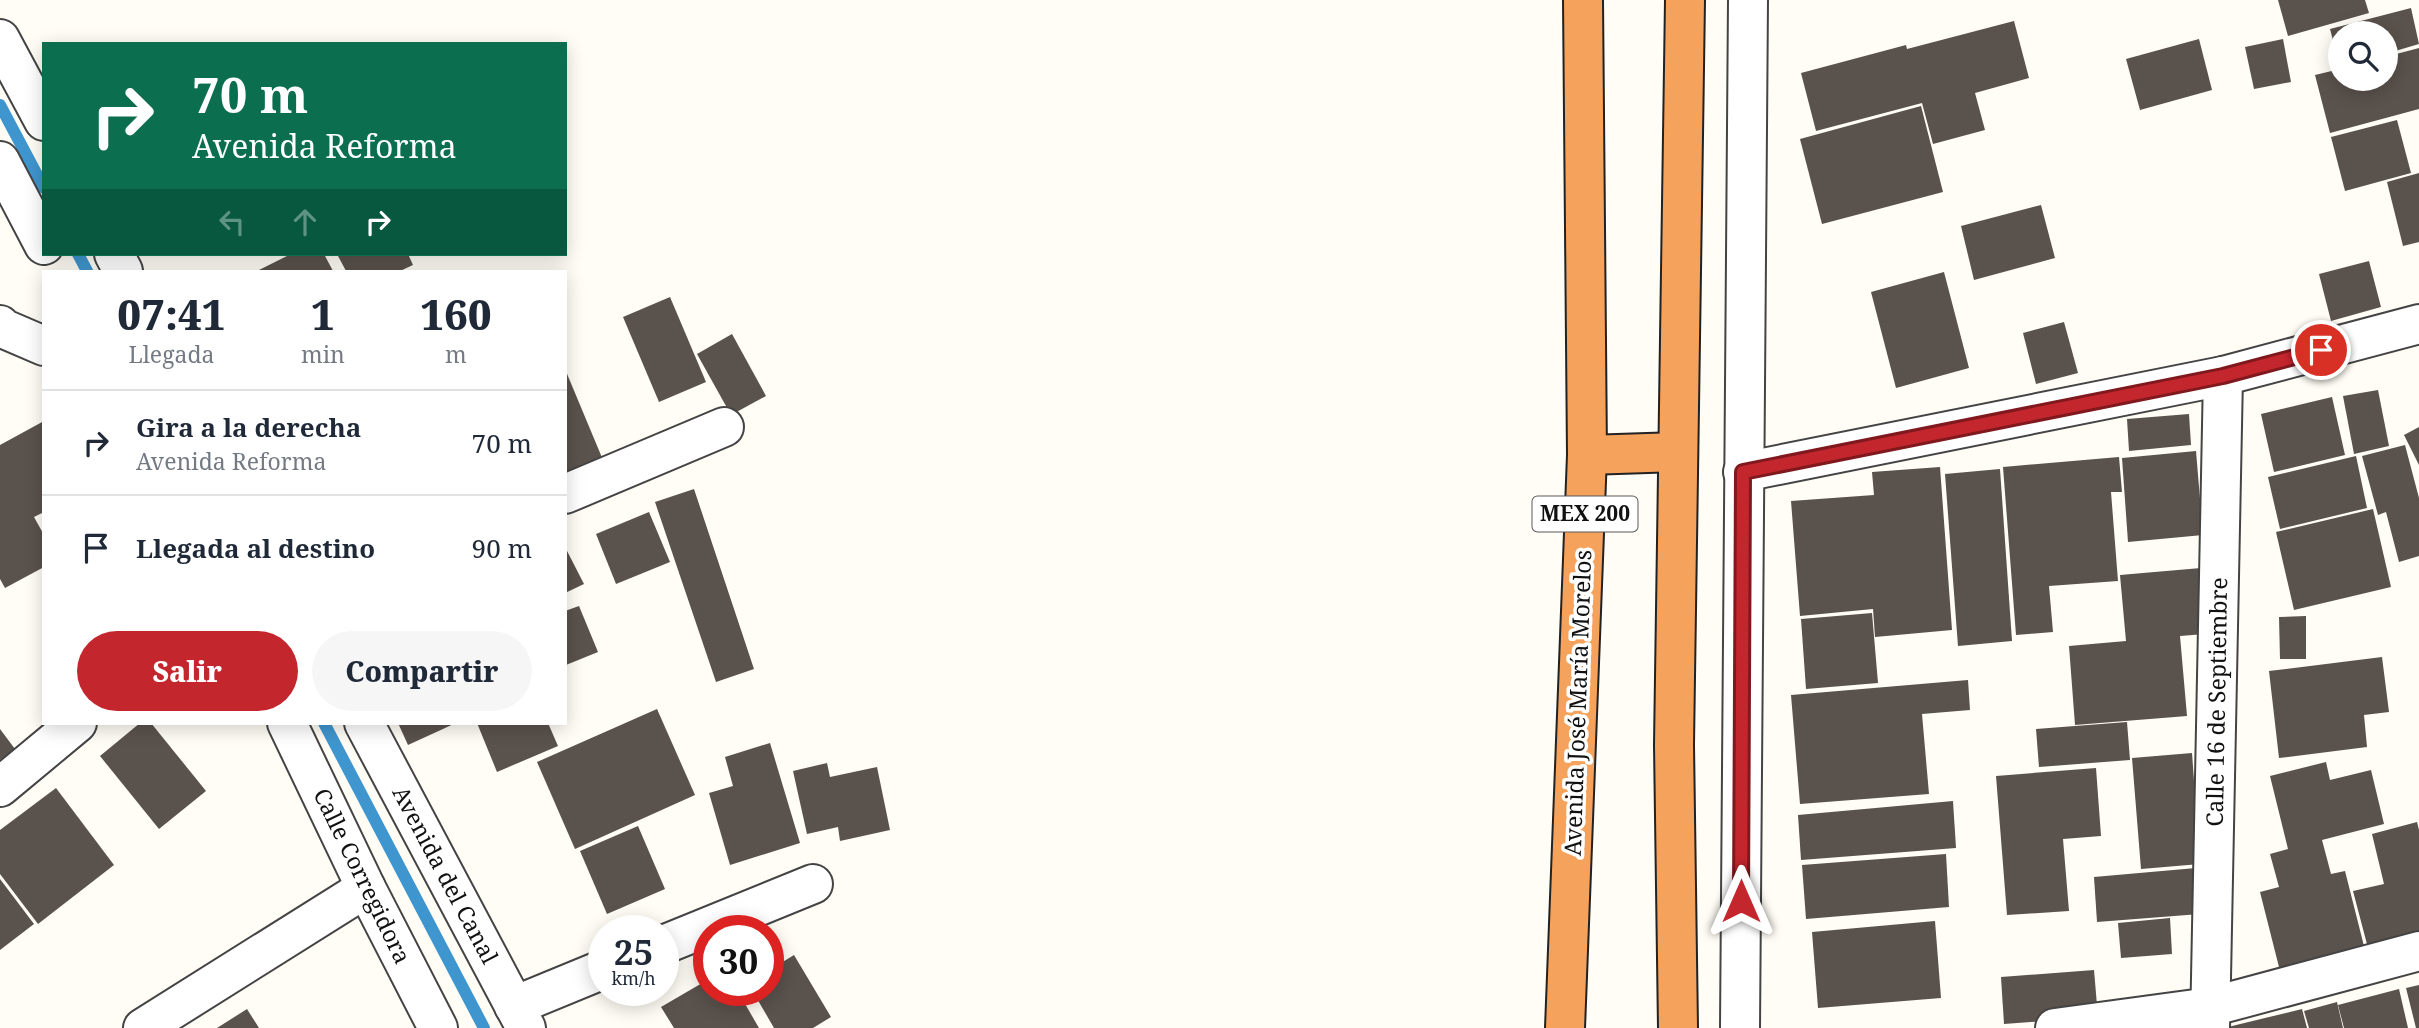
<!DOCTYPE html>
<html lang="es">
<head>
<meta charset="utf-8">
<style>
  body { margin:0; font-family:"Noto Serif",serif; background:#f6f6f7; color:#1f2937; height:100vh; display:flex; flex-direction:column; font-size:26px; white-space:nowrap }
  * { box-sizing:border-box; margin:0 }
  p { font-size:23px; color:#747a83 }
  .icon { flex:none; width:38px; height:38px; fill:none; stroke:currentColor; stroke-width:2; stroke-linecap:round; stroke-linejoin:round }
  .map { position:relative; flex:1; overflow:hidden }
  .details { position:absolute; left:42px; top:270px; width:525px; height:455px; display:flex; flex-direction:column; background:#fff; border-radius:0px; box-shadow:0 4px 18px #0003 }
  .details>* { flex:none }
  .hud { position:absolute; left:42px; top:42px; width:525px; height:214px; border-radius:0px; box-shadow:0 4px 18px #0003; background:#0b6e4f; color:#fff; overflow:hidden }
  .fabs { position:absolute; left:2328px; top:21px; display:grid; gap:14px }
  .fabs a { display:grid; place-items:center; width:70px; height:70px; border-radius:50%; background:#fff; box-shadow:0 4px 18px #0003; font-size:35px }
  .speed { position:absolute; left:588px; top:915px; display:flex; gap:14px; font-size:35px; font-weight:700; text-align:center }
  .speed>* { display:grid; place-content:center; width:91px; height:91px; border-radius:50%; background:#fff; box-shadow:0 4px 18px #0003; line-height:1 }
  .speed small { font-size:18px; font-weight:400 }
  .speed .limit { border:10px solid #d22; background:#fff; color:#111 }
  .pin { position:absolute; display:grid; place-items:center; width:60px; height:60px; color:#fff; margin:-30px; border:4px solid #fff; border-radius:50%; box-shadow:0 2px 7px #0007 }
  .me { position:absolute; width:77px; margin:-38px; rotate:0deg; stroke-linejoin:round; filter:drop-shadow(0 0 5px #0008) }
  .turn { display:flex; align-items:center; gap:24px; height:147px; padding:0 35px; font-size:32px }
  .turn .icon { width:91px; height:91px; stroke-width:2.5 }
  .turn b { display:block; font-size:49px; line-height:60px }
  .lanes { display:flex; align-items:center; height:66px; padding:0 35px; background:#0003; justify-content:center; gap:35px; direction:ltr }
  .lanes .off { opacity:.35 }
  .eta { display:flex; justify-content:space-evenly; align-items:center; height:119px; text-align:center }
  .eta b { font-size:42px; font-weight:800; line-height:49px }
  .cta { display:flex; gap:14px; margin-top:auto; padding:14px 35px }
  .cta a { flex:1; height:80px; border-radius:42px; background:#c4262e; color:#fff; font-size:28px; font-weight:800; line-height:80px; text-align:center }
  .cta a+a { background:#f6f6f7; color:#1f2937 }
  ul { padding:0; list-style:none }
  li { display:flex; align-items:center; gap:21px; height:105px; padding:0 35px; border-top:2px solid #e0e1e3 }
  li div { flex:1 }
  li b { display:block; font-size:26px }
  li em { font-style:normal }
  .map>svg:first-child { display:block }
  .lines { fill:none; stroke-linecap:round; stroke-linejoin:round }
  .stream { stroke:#3f96cf; stroke-width:12 }
  .building { fill:#5a524d }
  .minor-casing { stroke:#444; stroke-width:42 }
  .highway-casing { stroke:#222; stroke-width:42 }
  .minor { stroke:#fff; stroke-width:38 }
  .highway { stroke:#f5a25d; stroke-width:38 }
  .route-casing { stroke:#7f191e; stroke-width:18 }
  .route { stroke:#c4262e; stroke-width:12 }
  .labels { text-anchor:middle; stroke-width:7; stroke-linejoin:round; paint-order:stroke }
  .shield { fill:#fff; stroke:#585858; stroke-width:2 }
  .shield-label { font-size:21px; font-weight:bold; fill:#111 }
  .street-label { font-size:23px; fill:#111; stroke:#fff }
</style>
</head>
<body>
<div class="map">
<svg width="2419" height="1028" viewBox="0 0 2419 1028">
  <rect width="100%" height="100%" fill="#fffdf5"/>
  <g class="lines">
    <g class="stream">
      <path d="M 0,105 L 44,188"/>
      <path d="M 78,254 L 87,271"/>
      <path d="M 324,723 L 484,1028"/>
    </g>
  </g>
  <g class="building">
    <path d="M 2278,0 L 2365,0 L 2369,13 L 2288,36 Z"/>
    <path d="M 2411,8 L 2419,44 L 2385,54 L 2385,33 L 2340,33 L 2339,63 L 2330,29 Z"/>
    <path d="M 2014,21 L 2029,78 L 1975,93 L 1985,130 L 1933,144 L 1922,103 L 1816,131 L 1801,73 L 1906,45 L 1907,49 Z"/>
    <path d="M 2199,39 L 2212,90 L 2140,110 L 2126,59 Z"/>
    <path d="M 2283,39 L 2291,82 L 2254,89 L 2245,47 Z"/>
    <path d="M 2419,48 L 2419,109 L 2330,133 L 2315,75 L 2340,69 L 2340,79 L 2385,79 L 2385,57 Z"/>
    <path d="M 1921,106 L 1943,192 L 1822,224 L 1800,139 Z"/>
    <path d="M 2397,120 L 2411,173 L 2345,191 L 2331,137 Z"/>
    <path d="M 2419,173 L 2419,242 L 2403,246 L 2387,182 Z"/>
    <path d="M 2041,205 L 2055,258 L 1974,280 L 1961,226 Z"/>
    <path d="M 291,254 L 324,254 L 333,271 L 257,271 Z"/>
    <path d="M 337,254 L 408,254 L 413,265 L 400,271 L 346,271 Z"/>
    <path d="M 2369,261 L 2381,307 L 2331,321 L 2319,274 Z"/>
    <path d="M 1944,272 L 1969,368 L 1896,388 L 1871,292 Z"/>
    <path d="M 670,297 L 706,382 L 659,402 L 623,317 Z"/>
    <path d="M 2064,322 L 2078,373 L 2036,384 L 2023,333 Z"/>
    <path d="M 732,334 L 766,396 L 731,415 L 697,354 Z"/>
    <path d="M 565,369 L 603,460 L 565,476 Z"/>
    <path d="M 2378,390 L 2389,446 L 2354,454 L 2343,396 Z"/>
    <path d="M 2332,397 L 2345,455 L 2274,472 L 2261,414 Z"/>
    <path d="M 2189,414 L 2191,445 L 2129,451 L 2127,419 Z"/>
    <path d="M 44,421 L 44,512 L 34,517 L 44,535 L 44,567 L 5,588 L 0,579 L 0,445 Z"/>
    <path d="M 2419,427 L 2419,465 L 2404,435 Z"/>
    <path d="M 2405,445 L 2419,498 L 2419,556 L 2399,562 L 2386,512 L 2378,515 L 2362,456 Z"/>
    <path d="M 2196,451 L 2203,535 L 2128,542 L 2122,458 Z"/>
    <path d="M 2356,456 L 2367,508 L 2280,529 L 2268,477 Z"/>
    <path d="M 2119,457 L 2122,492 L 2111,492 L 2118,581 L 2049,586 L 2053,632 L 2016,635 L 2003,467 Z"/>
    <path d="M 1940,467 L 1952,630 L 1875,637 L 1873,609 L 1800,616 L 1791,501 L 1874,495 L 1872,472 Z"/>
    <path d="M 2000,469 L 2012,641 L 1958,646 L 1945,474 Z"/>
    <path d="M 694,489 L 754,669 L 716,682 L 655,502 Z"/>
    <path d="M 2373,509 L 2391,587 L 2294,610 L 2276,532 Z"/>
    <path d="M 649,512 L 670,562 L 616,584 L 596,534 Z"/>
    <path d="M 565,547 L 584,584 L 565,593 Z"/>
    <path d="M 2201,568 L 2205,634 L 2180,636 L 2187,716 L 2075,725 L 2069,646 L 2126,641 L 2120,575 Z"/>
    <path d="M 579,606 L 598,652 L 566,665 L 565,611 Z"/>
    <path d="M 1872,613 L 1878,683 L 1806,689 L 1801,619 Z"/>
    <path d="M 2306,616 L 2306,659 L 2280,659 L 2279,617 Z"/>
    <path d="M 2382,657 L 2389,712 L 2364,715 L 2367,747 L 2279,758 L 2269,671 Z"/>
    <path d="M 1968,680 L 1970,710 L 1922,714 L 1929,794 L 1800,804 L 1791,695 Z"/>
    <path d="M 657,709 L 695,795 L 575,849 L 537,762 Z"/>
    <path d="M 2127,722 L 2130,760 L 2039,767 L 2036,729 Z"/>
    <path d="M 140,723 L 151,723 L 206,791 L 159,829 L 100,756 Z"/>
    <path d="M 398,723 L 456,723 L 408,745 Z"/>
    <path d="M 477,723 L 548,723 L 558,746 L 497,772 Z"/>
    <path d="M 0,729 L 15,749 L 0,760 Z"/>
    <path d="M 770,743 L 800,843 L 730,865 L 709,793 L 733,786 L 725,757 Z"/>
    <path d="M 2192,753 L 2200,864 L 2141,869 L 2132,758 Z"/>
    <path d="M 2326,762 L 2330,780 L 2371,770 L 2384,824 L 2322,840 L 2331,874 L 2345,871 L 2366,954 L 2281,975 L 2260,892 L 2279,887 L 2270,854 L 2288,849 L 2270,776 Z"/>
    <path d="M 827,763 L 830,777 L 877,767 L 890,830 L 840,841 L 838,827 L 807,834 L 793,771 Z"/>
    <path d="M 2096,768 L 2101,836 L 2063,839 L 2069,911 L 2007,915 L 1996,776 Z"/>
    <path d="M 56,788 L 114,865 L 38,924 L 0,874 L 0,830 Z"/>
    <path d="M 1953,801 L 1956,848 L 1801,860 L 1798,815 Z"/>
    <path d="M 2417,822 L 2419,830 L 2419,945 L 2368,948 L 2353,891 L 2384,884 L 2372,834 Z"/>
    <path d="M 638,826 L 665,889 L 607,914 L 580,851 Z"/>
    <path d="M 1946,854 L 1949,907 L 1806,919 L 1802,865 Z"/>
    <path d="M 2196,868 L 2200,914 L 2097,922 L 2094,877 Z"/>
    <path d="M 0,879 L 34,924 L 0,950 Z"/>
    <path d="M 2170,918 L 2172,954 L 2121,958 L 2118,923 Z"/>
    <path d="M 1935,921 L 1941,998 L 1818,1008 L 1812,932 Z"/>
    <path d="M 794,955 L 831,1017 L 813,1028 L 774,1028 L 752,990 L 768,990 L 768,971 Z"/>
    <path d="M 2094,970 L 2098,1017 L 2004,1024 L 2001,977 Z"/>
    <path d="M 709,979 L 709,990 L 737,990 L 759,1028 L 674,1028 L 661,1007 Z"/>
    <path d="M 2419,985 L 2419,1028 L 2416,1028 L 2406,988 Z"/>
    <path d="M 2399,989 L 2408,1028 L 2344,1028 L 2338,1005 Z"/>
    <path d="M 2337,1002 L 2343,1028 L 2309,1028 L 2304,1011 Z"/>
    <path d="M 247,1009 L 259,1028 L 217,1028 Z"/>
    <path d="M 2302,1009 L 2307,1028 L 2228,1028 L 2228,1027 Z"/>
  </g>
  <g class="lines">
    <defs>
      <g id="minor">
        <path d="M 0,39 L 44,121"/>
        <path d="M 0,161 L 44,245"/>
        <path d="M 114,254 L 123,271"/>
        <path d="M 0,325 L 2,328 L 44,346"/>
        <path d="M 1743,472 L 2223,376 L 2419,324"/>
        <path d="M 565,494 L 724,427"/>
        <path d="M 287,723 L 366,888 L 438,1028"/>
        <path d="M 364,723 L 526,1028"/>
        <path d="M 0,787 L 77,723"/>
        <path d="M 663,945 L 813,884"/>
        <path d="M 514,1006 L 604,969"/>
        <path d="M 143,1028 L 366,888"/>
        <path d="M 1740,1028 L 1748,0"/>
        <path d="M 2055,1028 L 2210,1007 L 2419,951"/>
        <path d="M 2210,1028 L 2223,376"/>
      </g>
      <g id="highway">
        <path d="M 1587,455 L 1678,452"/>
        <path d="M 1565,1028 L 1587,455 L 1583,0"/>
        <path d="M 1678,1028 L 1674,745 L 1685,0"/>
      </g>
    </defs>
    <use href="#minor" class="minor-casing"/>
    <use href="#highway" class="highway-casing"/>
    <use href="#minor" class="minor"/>
    <use href="#highway" class="highway"/>
  </g>
  <g class="lines">
    <defs>
      <path id="route" d="M 1741,901 L 1743,472 L 2223,376 L 2321,350"/>
    </defs>
    <use href="#route" class="route-casing"/>
    <use href="#route" class="route"/>
  </g>
  <g class="labels">
    <rect class="shield" x="1532.5" y="496.5" width="105" height="35" rx="5"/>
    <g class="shield-label">
      <text x="1585" y="521">MEX 200</text>
    </g>
    <g class="street-label">
      <text transform="translate(2217 702) rotate(-89)" y="8">Calle 16 de Septiembre</text>
      <text transform="translate(1578 703) rotate(-88)" y="8">Avenida José María Morelos</text>
      <text transform="translate(445 875) rotate(62)" y="8">Avenida del Canal</text>
      <text transform="translate(362 876) rotate(64)" y="8">Calle Corregidora</text>
    </g>
  </g>
</svg>
<div class="fabs">
<a><svg class="icon" aria-label="search" viewBox="0 0 24 24"><circle cx="10" cy="10" r="6"/><path d="M15 15l6 6"/></svg></a>
</div>
<div class="speed"><div>25<small>km/h</small></div><div class="limit">30</div></div>
<div class="pin" style="left:2321px;top:350px;background:#d93025"><svg class="icon" aria-label="arrive" viewBox="0 0 24 24"><path d="M6 21V4h12l-3 4 3 4H6"/></svg></div>
<svg class="me" style="left:1741px;top:901px" viewBox="-20 -20 40 40"><path d="M0-17L14 15 0 8-14 15z" fill="#c4262e" stroke="#fff" stroke-width="4"/></svg>
<div class="hud">
<div class="turn"><svg class="icon" aria-label="right" viewBox="0 0 24 24"><path d="M7 20v-9h11M14 6l5 5-5 5"/></svg><div><b>70 m</b>Avenida Reforma</div></div>
<div class="lanes"><svg class="icon off" aria-label="left" viewBox="0 0 24 24"><path d="M17 20v-9H6M10 6l-5 5 5 5"/></svg><svg class="icon off" aria-label="ahead" viewBox="0 0 24 24"><path d="M12 20V5M6 11l6-6 6 6"/></svg><svg class="icon" aria-label="right" viewBox="0 0 24 24"><path d="M7 20v-9h11M14 6l5 5-5 5"/></svg></div>
</div>
<section class="details">
<div class="eta">
<div><b>07:41</b><p>Llegada</p></div>
<div><b>1</b><p>min</p></div>
<div><b>160</b><p>m</p></div>
</div>
<ul>
<li><svg class="icon" aria-label="right" viewBox="0 0 24 24"><path d="M7 20v-9h11M14 6l5 5-5 5"/></svg><div><b>Gira a la derecha</b><p>Avenida Reforma</p></div><em>70 m</em></li>
<li><svg class="icon" aria-label="arrive" viewBox="0 0 24 24"><path d="M6 21V4h12l-3 4 3 4H6"/></svg><div><b>Llegada al destino</b></div><em>90 m</em></li>
</ul>
<div class="cta"><a>Salir</a><a>Compartir</a></div>
</section>
</div>
</body>
</html>
